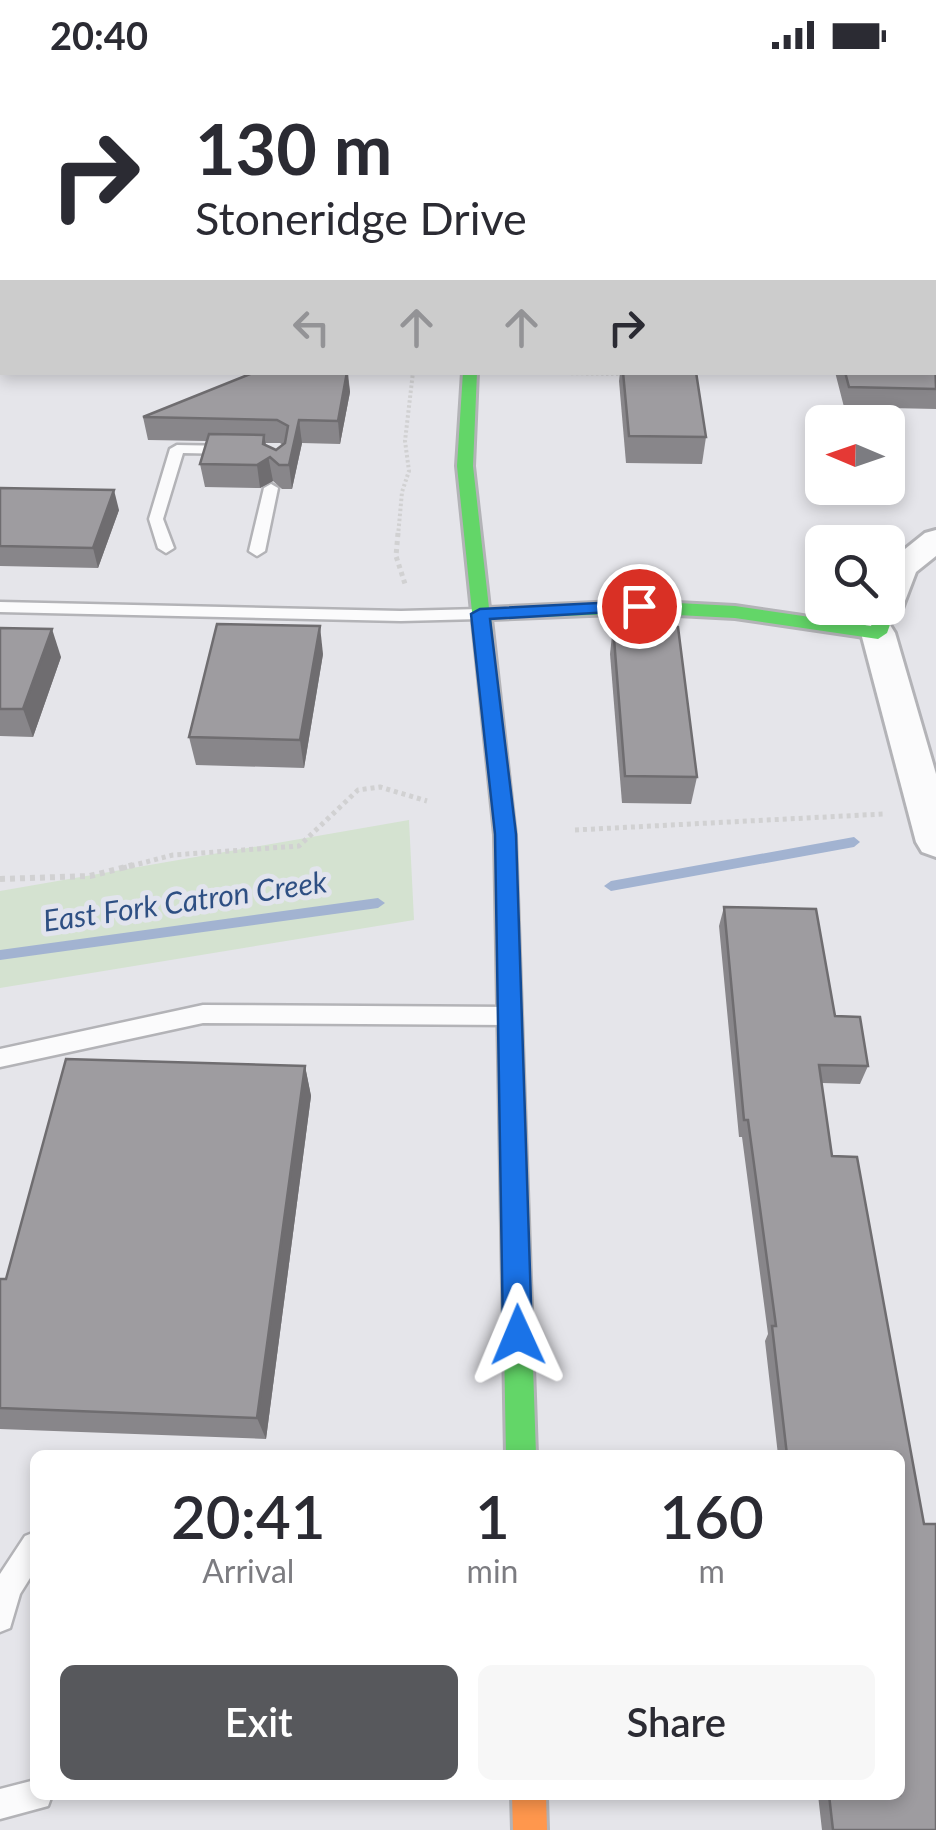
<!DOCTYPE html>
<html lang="en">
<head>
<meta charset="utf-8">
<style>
  body { margin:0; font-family:Lato,sans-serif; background:#f7f7f7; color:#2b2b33; height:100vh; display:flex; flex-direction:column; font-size:38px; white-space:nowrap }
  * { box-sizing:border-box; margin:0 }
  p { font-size:32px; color:#7c7c81 }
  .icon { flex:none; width:55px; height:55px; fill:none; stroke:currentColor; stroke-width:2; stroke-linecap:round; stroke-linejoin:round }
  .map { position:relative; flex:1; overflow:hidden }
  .side { position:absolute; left:30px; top:1380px; width:875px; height:350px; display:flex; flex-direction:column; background:#fff; border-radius:15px; box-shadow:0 5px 15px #0003 }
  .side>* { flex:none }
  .top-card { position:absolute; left:0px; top:0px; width:938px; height:305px; box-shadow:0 5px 15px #0003; background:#fff; color:#2b2b33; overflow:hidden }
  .needle { width:65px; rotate:272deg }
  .fabs { position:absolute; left:805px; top:335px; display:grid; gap:20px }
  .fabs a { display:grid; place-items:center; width:100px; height:100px; border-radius:15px; background:#fff; box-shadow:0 5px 15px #0003; font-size:50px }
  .pin { position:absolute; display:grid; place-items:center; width:85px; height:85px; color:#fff; margin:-42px; border:5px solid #fff; border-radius:50%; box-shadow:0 2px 10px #0007 }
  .me { position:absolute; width:110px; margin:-55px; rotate:359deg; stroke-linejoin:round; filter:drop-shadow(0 0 8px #0008) }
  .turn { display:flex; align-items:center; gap:35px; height:210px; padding:0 30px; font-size:45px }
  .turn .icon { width:130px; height:130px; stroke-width:2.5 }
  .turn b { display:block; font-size:70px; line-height:85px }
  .lanes { display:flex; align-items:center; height:95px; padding:0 30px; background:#0003; justify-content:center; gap:50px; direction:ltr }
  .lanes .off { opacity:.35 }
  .eta { display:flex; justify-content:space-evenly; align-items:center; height:170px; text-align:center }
  .eta b { font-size:60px; font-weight:600; line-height:70px }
  .action { display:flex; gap:20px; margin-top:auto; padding:20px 30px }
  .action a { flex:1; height:115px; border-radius:15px; background:#57585c; color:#fff; font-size:40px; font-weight:600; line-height:115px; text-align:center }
  .action a+a { background:#f7f7f7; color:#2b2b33 }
  .status { display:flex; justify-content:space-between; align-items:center; height:70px; padding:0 50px; background:#fff; direction:ltr }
  .status svg { height:28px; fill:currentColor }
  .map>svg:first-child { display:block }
  .green { fill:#d4e2d0 }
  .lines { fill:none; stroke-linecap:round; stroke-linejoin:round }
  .stream { fill:#a2b3d1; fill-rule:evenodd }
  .lane-casing { stroke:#b3b3b7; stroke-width:5 }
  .street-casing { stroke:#b3b3b7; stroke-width:6 }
  .fast-casing { stroke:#b3b3b7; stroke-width:6 }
  .slow-casing { stroke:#b3b3b7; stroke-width:6 }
  .path-far2 { stroke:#d1d1d2; stroke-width:4; stroke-dasharray:2.5 2.5; stroke-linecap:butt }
  .path-far1 { stroke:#d1d1d2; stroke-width:5; stroke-dasharray:4 4; stroke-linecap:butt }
  .path { stroke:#d1d1d2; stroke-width:6; stroke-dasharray:5 5; stroke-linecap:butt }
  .lane { fill:#fbfbfc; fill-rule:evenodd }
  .street { fill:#fbfbfc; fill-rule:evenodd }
  .fast { fill:#63d668; fill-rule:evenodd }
  .slow { fill:#ff974d; fill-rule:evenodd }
  .wall { fill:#88868a; fill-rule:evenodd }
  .shaded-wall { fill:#6f6d70 }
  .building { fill:#9e9ca0; stroke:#6f6d70; stroke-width:2.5 }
  .route { fill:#1a73e8; stroke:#114b97; stroke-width:2.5 }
  .labels { text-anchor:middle; stroke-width:10; stroke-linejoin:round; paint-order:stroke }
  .water-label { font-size:30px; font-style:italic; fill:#2e4f83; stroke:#e2e4ed }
</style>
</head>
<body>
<div class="status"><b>20:40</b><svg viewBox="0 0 49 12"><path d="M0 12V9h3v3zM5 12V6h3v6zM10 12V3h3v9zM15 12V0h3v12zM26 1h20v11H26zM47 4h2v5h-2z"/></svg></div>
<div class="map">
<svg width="936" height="1760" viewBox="0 0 936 1760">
  <rect width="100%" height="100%" fill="#e5e5ea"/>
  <path class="green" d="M 409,750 L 414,850 L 0,918 L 0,821 Z"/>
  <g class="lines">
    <g class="stream">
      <path d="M 854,767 L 860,772 L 854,777 L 611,821 L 604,816 L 611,811 Z"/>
      <path d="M 378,828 L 385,833 L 378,838 L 0,890 L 0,880 Z"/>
    </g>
    <defs>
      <g id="lane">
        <rect x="0" y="91" width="2" height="6"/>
        <path d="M 177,375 L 229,376 L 236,380 L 229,384 L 183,383 L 163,449 L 174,478 L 166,483 L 158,478 L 149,449 L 170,379 Z"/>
        <path d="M 271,414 L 278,418 L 265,481 L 257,486 L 249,481 L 264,418 Z"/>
        <path d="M 0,532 L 401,541 L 480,539 L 488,544 L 480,549 L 401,551 L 0,542 Z"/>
        <path d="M 203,935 L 508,937 L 515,940 L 518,946 L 515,952 L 508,955 L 203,953 L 0,997 L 0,979 Z"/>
        <path d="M 35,1462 L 35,1500 L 20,1524 L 10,1558 L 0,1562 L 0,1504 L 25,1466 Z"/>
        <path d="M 35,1710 L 35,1725 L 52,1725 L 48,1736 L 0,1749 L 0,1719 Z"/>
      </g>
      <g id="street">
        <path d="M 589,0 L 609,0 L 609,2 L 590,2 Z"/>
        <rect x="935" y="166" width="1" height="14"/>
        <path d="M 936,460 L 936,486 L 916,502 L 900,544 L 888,547 L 876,544 L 872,538 L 888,538 L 890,491 L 925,463 Z"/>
        <path d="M 878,552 L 890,555 L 895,563 L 936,704 L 936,787 L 922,782 L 916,772 L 861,563 L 866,555 Z"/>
      </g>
      <g id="fast">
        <rect x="0" y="226" width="2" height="8"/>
        <path d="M 463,302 L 477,302 L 473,396 L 489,538 L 639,531 L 735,536 L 871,556 L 878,538 L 888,538 L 888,533 L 896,538 L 887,563 L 878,569 L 735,548 L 639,543 L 491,549 L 515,765 L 536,1385 L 506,1385 L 495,765 L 457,396 Z"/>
      </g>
      <g id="slow">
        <rect x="935" y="216" width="1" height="8"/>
        <path d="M 512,1725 L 546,1725 L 547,1760 L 513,1760 Z"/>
      </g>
    </defs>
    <use href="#lane" class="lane-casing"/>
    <use href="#street" class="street-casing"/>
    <use href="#fast" class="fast-casing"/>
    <use href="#slow" class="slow-casing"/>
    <g class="path-far2">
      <path d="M 561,303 L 625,304"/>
      <path d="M 398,466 L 402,422 L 409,401 L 405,371 L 413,302"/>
    </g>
    <g class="path-far1">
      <path d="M 398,463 L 396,486 L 406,517"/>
      <path d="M 575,760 L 883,744"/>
      <path d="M 123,798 L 173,785 L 299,776 L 358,720 L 380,717 L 427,731"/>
    </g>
    <path class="path" d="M 0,809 L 90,806 L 133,795"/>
    <use href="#lane" class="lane"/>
    <use href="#street" class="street"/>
    <use href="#fast" class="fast"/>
    <use href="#slow" class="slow"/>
  </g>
  <g class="wall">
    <path d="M 936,283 L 936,339 L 844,337 L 835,302 L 935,302 Z"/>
    <path d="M 255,302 L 348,302 L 350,322 L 340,374 L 302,373 L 292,419 L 282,419 L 273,411 L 260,418 L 205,417 L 200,394 L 207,371 L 148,370 L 143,347 ZM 265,373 L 280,373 L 283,375 L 276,380 L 266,375 Z"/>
    <path d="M 620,302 L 696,302 L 706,367 L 702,394 L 626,393 L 619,311 Z"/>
    <path d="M 0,418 L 119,440 L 98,498 L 0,496 Z"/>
    <path d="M 613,556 L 697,707 L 691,734 L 622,733 L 610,584 Z"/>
    <path d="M 0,558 L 61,587 L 33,667 L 0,666 Z"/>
    <path d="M 323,584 L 304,698 L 196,695 L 189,667 Z"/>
    <path d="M 724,837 L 816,839 L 835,946 L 860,947 L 868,996 L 860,1014 L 822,1013 L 832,1086 L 857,1087 L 924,1454 L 936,1454 L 936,1760 L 822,1760 L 818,1725 L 900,1725 L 900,1385 L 778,1385 L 765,1271 L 768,1264 L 742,1067 L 739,1067 L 719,856 Z"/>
    <path d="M 305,996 L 311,1026 L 266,1369 L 0,1359 L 0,1209 L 6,1209 Z"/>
  </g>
  <g class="shaded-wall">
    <path d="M 347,302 L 350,322 L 340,374 L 338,351 Z"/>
    <path d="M 299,350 L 302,373 L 292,419 L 289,395 Z"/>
    <path d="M 264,365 L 273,411 L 260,418 L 257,395 L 263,374 Z"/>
    <path d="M 114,420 L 119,440 L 98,498 L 93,478 Z"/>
    <path d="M 320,556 L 323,584 L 304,698 L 300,670 Z"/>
    <path d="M 52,559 L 61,587 L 33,667 L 23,639 Z"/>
    <path d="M 305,996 L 311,1026 L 266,1369 L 257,1348 Z"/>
  </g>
  <g class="building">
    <path d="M 632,0 L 702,0 L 703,2 L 633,2 Z"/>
    <path d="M 762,0 L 936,0 L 935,69 L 935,2 L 762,2 Z"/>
    <path d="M 935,73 L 936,74 L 936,133 L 935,133 Z"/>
    <path d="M 935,283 L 936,319 L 849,317 L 845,302 L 935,302 Z"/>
    <path d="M 255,302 L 347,302 L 338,351 L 299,350 L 289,395 L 279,395 L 270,387 L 257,395 L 200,394 L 209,364 L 264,365 L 263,374 L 276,380 L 285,373 L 288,356 L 277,350 L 143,347 Z"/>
    <path d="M 623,302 L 696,302 L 706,367 L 629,366 Z"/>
    <path d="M 0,418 L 114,420 L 93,478 L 0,476 Z"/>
    <path d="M 217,554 L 320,556 L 300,670 L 189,667 Z"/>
    <path d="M 613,556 L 678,557 L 697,707 L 625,706 Z"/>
    <path d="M 0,558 L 52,559 L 23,639 L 0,639 Z"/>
    <path d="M 724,837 L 816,839 L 835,946 L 860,947 L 868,996 L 819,995 L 832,1086 L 857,1087 L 924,1454 L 936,1454 L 936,1760 L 833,1760 L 829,1725 L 900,1725 L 900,1385 L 787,1385 L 772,1256 L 776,1256 L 748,1050 L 744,1050 Z"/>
    <path d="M 66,989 L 305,996 L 257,1348 L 0,1338 L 0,1209 L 6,1209 Z"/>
  </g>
  <path class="route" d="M 639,531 L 648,536 L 646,540 L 490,549 L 516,764 L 532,1265 L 527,1275 L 518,1279 L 508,1275 L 503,1265 L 495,764 L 471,544 L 480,539 Z"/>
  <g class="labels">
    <g class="water-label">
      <text transform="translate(185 832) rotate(-8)" y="10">East Fork Catron Creek</text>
    </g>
  </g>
</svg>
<div class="fabs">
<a><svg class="needle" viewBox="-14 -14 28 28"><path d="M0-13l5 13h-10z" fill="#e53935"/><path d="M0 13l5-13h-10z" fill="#7c7c81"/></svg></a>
<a><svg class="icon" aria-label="search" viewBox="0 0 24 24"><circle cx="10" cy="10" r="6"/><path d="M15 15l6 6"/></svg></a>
</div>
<div class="pin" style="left:639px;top:536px;background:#d93025"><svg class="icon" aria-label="arrive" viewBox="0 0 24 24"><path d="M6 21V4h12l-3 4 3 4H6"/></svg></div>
<svg class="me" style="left:518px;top:1265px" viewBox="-20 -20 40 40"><path d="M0-17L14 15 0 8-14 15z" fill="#1a73e8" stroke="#fff" stroke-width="4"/></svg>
<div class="top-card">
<div class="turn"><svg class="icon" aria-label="right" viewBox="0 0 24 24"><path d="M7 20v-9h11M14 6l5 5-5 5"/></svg><div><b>130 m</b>Stoneridge Drive</div></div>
<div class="lanes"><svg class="icon off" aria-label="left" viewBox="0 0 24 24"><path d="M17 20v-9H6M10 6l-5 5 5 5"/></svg><svg class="icon off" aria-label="ahead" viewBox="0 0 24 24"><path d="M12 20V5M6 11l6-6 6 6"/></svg><svg class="icon off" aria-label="ahead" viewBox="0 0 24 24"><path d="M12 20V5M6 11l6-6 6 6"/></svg><svg class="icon" aria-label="right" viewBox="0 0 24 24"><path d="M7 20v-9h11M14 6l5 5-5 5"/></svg></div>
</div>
<section class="side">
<div class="eta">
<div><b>20:41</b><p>Arrival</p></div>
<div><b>1</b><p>min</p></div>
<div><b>160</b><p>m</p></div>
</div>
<div class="action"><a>Exit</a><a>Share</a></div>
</section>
</div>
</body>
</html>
